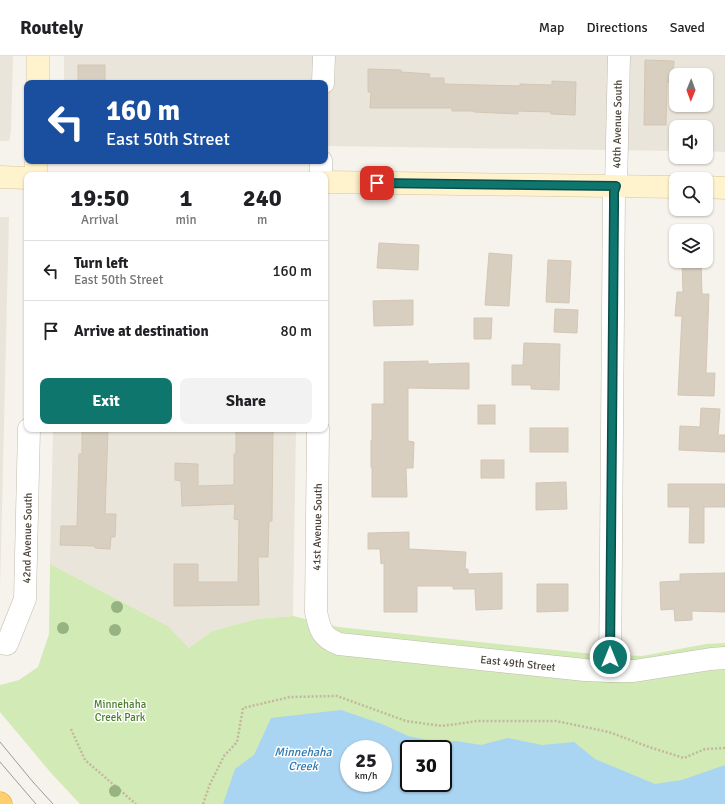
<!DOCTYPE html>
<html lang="en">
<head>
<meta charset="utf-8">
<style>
  body { margin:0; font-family:Signika,sans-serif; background:#f2f2f2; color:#202124; height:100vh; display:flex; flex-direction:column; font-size:15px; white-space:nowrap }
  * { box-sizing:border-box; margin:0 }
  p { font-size:13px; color:#757577 }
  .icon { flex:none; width:22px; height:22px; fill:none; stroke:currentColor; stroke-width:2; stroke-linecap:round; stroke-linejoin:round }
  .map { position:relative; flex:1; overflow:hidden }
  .sheet { position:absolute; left:24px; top:116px; width:304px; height:260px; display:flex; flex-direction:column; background:#fff; border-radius:8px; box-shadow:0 1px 3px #0004 }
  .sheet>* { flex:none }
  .banner { position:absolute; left:24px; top:24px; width:304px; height:84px; border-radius:8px; box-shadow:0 1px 3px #0004; background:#1a4fa0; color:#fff; overflow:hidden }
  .needle { width:26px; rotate:181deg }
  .tools { position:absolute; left:669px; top:12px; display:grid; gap:8px }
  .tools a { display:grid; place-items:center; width:44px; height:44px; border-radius:8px; background:#fff; box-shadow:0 1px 3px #0004; font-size:20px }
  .speed { position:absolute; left:340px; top:684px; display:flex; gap:8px; font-size:20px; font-weight:700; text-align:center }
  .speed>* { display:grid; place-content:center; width:52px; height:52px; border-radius:50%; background:#fff; box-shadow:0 1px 3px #0004; line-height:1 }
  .speed small { font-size:10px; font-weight:400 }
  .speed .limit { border:2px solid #111; border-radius:6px; background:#fff; color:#111 }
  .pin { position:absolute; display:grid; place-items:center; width:34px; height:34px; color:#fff; margin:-17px; border-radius:8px; box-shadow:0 2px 6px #0006 }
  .me { position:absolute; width:44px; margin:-22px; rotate:0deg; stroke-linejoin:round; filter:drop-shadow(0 0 3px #0008) }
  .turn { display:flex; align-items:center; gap:14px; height:84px; padding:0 16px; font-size:18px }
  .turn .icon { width:52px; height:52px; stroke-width:2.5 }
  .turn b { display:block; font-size:28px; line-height:34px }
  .eta { display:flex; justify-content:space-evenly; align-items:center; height:68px; text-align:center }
  .eta b { font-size:24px; font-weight:700; line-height:28px }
  .primary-button { display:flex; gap:8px; margin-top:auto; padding:8px 16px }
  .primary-button a { flex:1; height:46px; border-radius:8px; background:#0f766e; color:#fff; font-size:16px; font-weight:700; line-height:46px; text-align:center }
  .primary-button a+a { background:#f2f2f2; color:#202124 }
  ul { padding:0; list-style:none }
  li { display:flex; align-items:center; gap:12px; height:60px; padding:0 16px; border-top:1px solid #e0e0e0 }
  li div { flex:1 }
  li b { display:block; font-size:15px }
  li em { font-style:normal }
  header { display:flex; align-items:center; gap:24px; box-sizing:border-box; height:56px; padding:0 20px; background:#fff; border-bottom:1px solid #e0e0e0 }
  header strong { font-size:19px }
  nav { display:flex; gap:22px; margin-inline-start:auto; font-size:14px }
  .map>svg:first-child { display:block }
  .residential { fill:#eae5da; fill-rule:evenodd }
  .green { fill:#d2eab5; fill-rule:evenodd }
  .water { fill:#a9d4f2; fill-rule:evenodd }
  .building { fill:#d8cfc1; stroke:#d3c7b4 }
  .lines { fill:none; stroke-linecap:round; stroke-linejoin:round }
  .street-casing { stroke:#c2bbae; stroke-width:23 }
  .secondary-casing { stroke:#d6c79b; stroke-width:23 }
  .highway-casing { stroke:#e0a43c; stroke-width:23 }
  .path { stroke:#c4b79f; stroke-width:2.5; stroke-dasharray:2 2; stroke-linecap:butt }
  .street { stroke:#fff; stroke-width:22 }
  .secondary { stroke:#fff3cd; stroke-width:22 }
  .highway { stroke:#ffcf6e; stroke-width:22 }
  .tram { stroke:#9a9a9a; stroke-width:1 }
  .tree { fill:#97b381 }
  .route-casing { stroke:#0a4d48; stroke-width:10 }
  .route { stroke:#0f766e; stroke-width:7 }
  .labels { text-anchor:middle; stroke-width:3; stroke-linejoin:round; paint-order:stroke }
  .street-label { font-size:11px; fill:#4b4439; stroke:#fff }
  .park-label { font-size:11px; fill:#4a7f2a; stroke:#fff }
  .water-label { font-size:12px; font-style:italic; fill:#2e7ab2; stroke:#fff }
</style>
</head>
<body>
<header>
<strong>Routely</strong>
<nav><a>Map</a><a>Directions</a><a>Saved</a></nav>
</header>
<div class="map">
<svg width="725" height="748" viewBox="0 0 725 748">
  <rect width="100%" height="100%" fill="#f6f3ec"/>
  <g class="residential">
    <path d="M 0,0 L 13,0 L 11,76 L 9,85 L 0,85 Z"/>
    <path d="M 64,0 L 725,0 L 725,96 L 706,95 L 706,71 L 676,71 L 676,95 L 325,90 L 325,27 L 64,27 ZM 676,19 L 706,19 L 706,49 L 676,49 Z"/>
    <path d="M 0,161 L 9,161 L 0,536 Z"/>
    <path d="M 53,373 L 296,373 L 293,560 L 257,563 L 212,575 L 189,592 L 168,570 L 50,508 Z"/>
  </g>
  <path class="green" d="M 50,508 L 168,570 L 189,592 L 212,575 L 257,563 L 293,560 L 338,571 L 584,597 L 642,600 L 706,588 L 725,587 L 725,748 L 80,748 L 51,717 L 0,656 L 0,629 L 19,624 L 38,611 L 49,578 ZM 349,693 L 383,693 L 383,727 L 349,727 ZM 409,693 L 443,693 L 443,727 L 409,727 Z"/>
  <path class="water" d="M 341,654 L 382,668 L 408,680 L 438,686 L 456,685 L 481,689 L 508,682 L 542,689 L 574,686 L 595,703 L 655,728 L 682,724 L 725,709 L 725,748 L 223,748 L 235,713 L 254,699 L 271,662 ZM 349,693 L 383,693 L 383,727 L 349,727 ZM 409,693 L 443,693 L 443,727 L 409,727 Z"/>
  <g class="building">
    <path d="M 645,4 L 674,5 L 673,26 L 667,26 L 666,69 L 644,69 Z"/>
    <rect x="78" y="9" width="27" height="18"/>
    <path d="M 368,13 L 401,14 L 401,16 L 430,18 L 429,22 L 444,22 L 444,28 L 520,30 L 520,28 L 552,29 L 552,25 L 576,26 L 575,59 L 551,58 L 551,56 L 518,55 L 518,58 L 474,56 L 474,55 L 452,55 L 452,52 L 370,52 L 371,36 L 368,36 Z"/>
    <path d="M 379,187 L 419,189 L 418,214 L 377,212 Z"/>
    <path d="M 489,197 L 512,199 L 509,250 L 485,249 Z"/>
    <path d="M 548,204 L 571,205 L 569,247 L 546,246 Z"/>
    <path d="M 682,205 L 701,205 L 702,238 L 709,238 L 706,317 L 715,317 L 714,340 L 678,339 L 682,260 L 675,260 L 677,236 L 683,236 Z"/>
    <path d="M 413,244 L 413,269 L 374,270 L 373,245 Z"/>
    <path d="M 555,253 L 578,254 L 577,277 L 554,276 Z"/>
    <path d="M 474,262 L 492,262 L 491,283 L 474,283 Z"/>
    <path d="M 524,287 L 560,288 L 559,334 L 531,333 L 531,329 L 512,329 L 512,309 L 523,309 Z"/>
    <path d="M 428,305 L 428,308 L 469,307 L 469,333 L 408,332 L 408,385 L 414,386 L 413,412 L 406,412 L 407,441 L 372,441 L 372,412 L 371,411 L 371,384 L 372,385 L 372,348 L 384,348 L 384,306 Z"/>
    <rect x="478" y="349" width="17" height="19"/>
    <path d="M 701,352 L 720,353 L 718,379 L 725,379 L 725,396 L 679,394 L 680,370 L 700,371 Z"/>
    <rect x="530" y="372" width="38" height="24"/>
    <path d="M 82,373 L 108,373 L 105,458 L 116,458 L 115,481 L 111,481 L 110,493 L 95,492 L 95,490 L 60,489 L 61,470 L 77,470 L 79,398 L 82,398 Z"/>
    <path d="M 236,373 L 273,373 L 272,465 L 269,465 L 268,501 L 258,501 L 259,549 L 174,550 L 174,508 L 198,508 L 198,526 L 238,526 L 239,464 L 234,463 L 235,448 L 182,450 L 181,425 L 175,424 L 175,407 L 198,408 L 198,430 L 234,429 L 234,398 L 236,398 Z"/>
    <rect x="481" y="404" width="23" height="18"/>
    <path d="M 566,426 L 567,453 L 536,454 L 536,427 Z"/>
    <path d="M 668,428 L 725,428 L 725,451 L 704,451 L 704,487 L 689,487 L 690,451 L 668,451 Z"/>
    <path d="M 409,476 L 409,493 L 466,496 L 465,513 L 468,513 L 468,518 L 502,517 L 502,553 L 476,554 L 475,533 L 453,533 L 453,530 L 417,530 L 417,556 L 384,556 L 384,507 L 381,508 L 380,493 L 368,493 L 368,477 Z"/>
    <path d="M 725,517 L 725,556 L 692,555 L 692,564 L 675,565 L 674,553 L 661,554 L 660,526 L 680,525 L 680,518 Z"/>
    <path d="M 537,528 L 568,528 L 568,555 L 537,556 Z"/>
  </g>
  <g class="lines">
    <defs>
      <g id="street">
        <path d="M 323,27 L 324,0"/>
        <path d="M 321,119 L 321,105"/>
        <path d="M 318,373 L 316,556 C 320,573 321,581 339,588 L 585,614 L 610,615 L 634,615 L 711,603 L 725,602"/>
        <path d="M 0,587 L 7,588 L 25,543 L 29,373"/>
        <path d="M 610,615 L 614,136 L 616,130 L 619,0"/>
      </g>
      <g id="secondary">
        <path d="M 38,27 L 38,0"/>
        <path d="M 36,119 L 36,105"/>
        <path d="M 0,121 L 27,122"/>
        <path d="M 325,126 L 676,131"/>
        <path d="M 706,131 L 725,132"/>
      </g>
      <path id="highway" d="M 0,747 L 1,748"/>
    </defs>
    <use href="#street" class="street-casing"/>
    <use href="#secondary" class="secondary-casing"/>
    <use href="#highway" class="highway-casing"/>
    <g class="path">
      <path d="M 71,673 L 85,704 L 136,748"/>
      <path d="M 203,748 L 210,728 L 224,700 L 237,686 L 243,652 L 290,641 L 337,640 L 406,665 L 442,670 L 477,665 L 556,665 L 609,676 L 649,691 L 684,702 L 705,693 L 725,692"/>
    </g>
    <use href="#street" class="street"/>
    <use href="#secondary" class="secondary"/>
    <use href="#highway" class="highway"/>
    <g class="tram">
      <path d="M 0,686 L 33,726 L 53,748"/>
      <path d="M 0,706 L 36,748"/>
    </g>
  </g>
  <g class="tree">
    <circle cx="117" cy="551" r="6"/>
    <circle cx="63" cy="572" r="6"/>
    <circle cx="115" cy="574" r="6"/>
    <circle cx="115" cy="735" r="6"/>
  </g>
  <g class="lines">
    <defs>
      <path id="route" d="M 377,127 L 616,130 L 614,136 L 614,150 L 610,601"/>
    </defs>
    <use href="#route" class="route-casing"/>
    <use href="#route" class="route"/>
  </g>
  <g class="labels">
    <g class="street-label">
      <text transform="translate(617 68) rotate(-89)" y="4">40th Avenue South</text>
      <text transform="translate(317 471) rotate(-89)" y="4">41st Avenue South</text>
      <text transform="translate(27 482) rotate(-89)" y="4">42nd Avenue South</text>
      <text transform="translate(518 607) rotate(6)" y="4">East 49th Street</text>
    </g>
    <g class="park-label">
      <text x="120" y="652">Minnehaha<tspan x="120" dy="13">Creek Park</tspan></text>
    </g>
    <g class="water-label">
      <text x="303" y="700">Minnehaha<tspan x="303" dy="14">Creek</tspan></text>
    </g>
  </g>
</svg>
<div class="tools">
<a><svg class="needle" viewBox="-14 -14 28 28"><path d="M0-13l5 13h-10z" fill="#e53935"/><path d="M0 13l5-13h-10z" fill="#757577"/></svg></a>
<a><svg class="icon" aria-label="sound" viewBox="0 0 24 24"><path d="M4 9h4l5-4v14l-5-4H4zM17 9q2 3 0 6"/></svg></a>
<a><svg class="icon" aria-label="search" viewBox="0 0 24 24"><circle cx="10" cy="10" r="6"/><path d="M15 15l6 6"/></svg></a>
<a><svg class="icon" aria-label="layers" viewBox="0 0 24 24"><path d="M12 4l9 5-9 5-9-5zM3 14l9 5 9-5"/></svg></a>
</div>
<div class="speed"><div>25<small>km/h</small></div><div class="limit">30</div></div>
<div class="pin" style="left:377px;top:127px;background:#d93025"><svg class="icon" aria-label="arrive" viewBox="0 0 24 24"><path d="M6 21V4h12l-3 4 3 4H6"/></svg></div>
<svg class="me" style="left:610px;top:601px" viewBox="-20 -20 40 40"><circle r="17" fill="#0f766e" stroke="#fff" stroke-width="3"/><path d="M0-11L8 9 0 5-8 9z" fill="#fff"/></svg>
<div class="banner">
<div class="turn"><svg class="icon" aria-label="left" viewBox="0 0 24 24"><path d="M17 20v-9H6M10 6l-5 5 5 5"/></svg><div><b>160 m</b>East 50th Street</div></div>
</div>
<section class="sheet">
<div class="eta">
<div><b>19:50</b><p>Arrival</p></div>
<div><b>1</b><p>min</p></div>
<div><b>240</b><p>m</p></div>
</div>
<ul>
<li><svg class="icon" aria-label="left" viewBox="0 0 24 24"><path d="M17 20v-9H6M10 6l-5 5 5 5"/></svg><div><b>Turn left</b><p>East 50th Street</p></div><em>160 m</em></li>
<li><svg class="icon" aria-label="arrive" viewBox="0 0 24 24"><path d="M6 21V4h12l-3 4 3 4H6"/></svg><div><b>Arrive at destination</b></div><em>80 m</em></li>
</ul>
<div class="primary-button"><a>Exit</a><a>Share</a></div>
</section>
</div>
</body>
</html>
